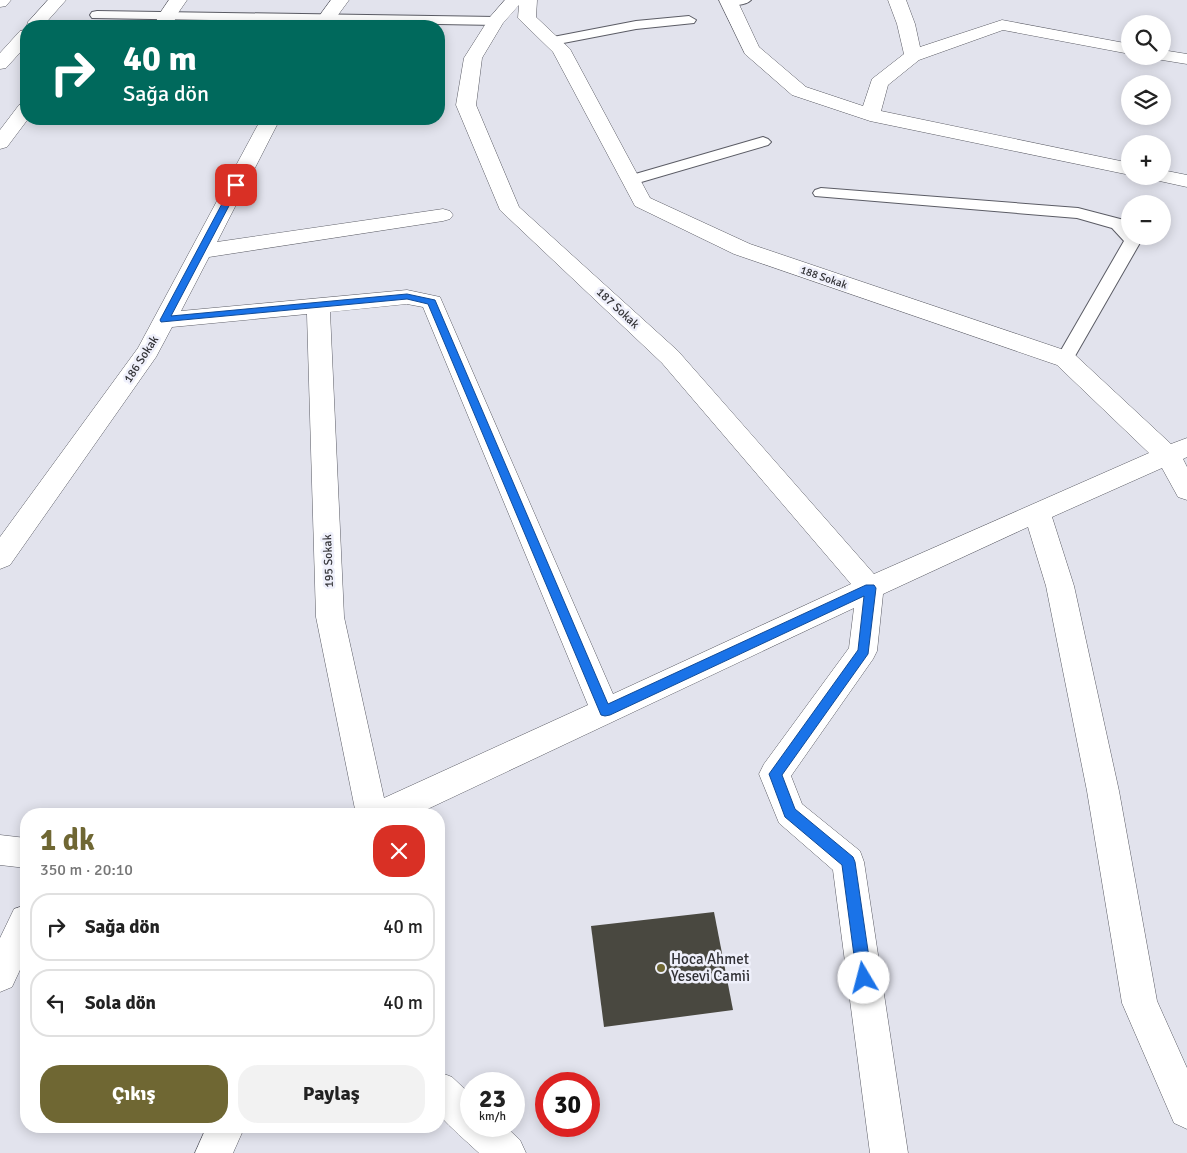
<!DOCTYPE html>
<html lang="tr">
<head>
<meta charset="utf-8">
<style>
  body { margin:0; font-family:Signika,sans-serif; background:#f2f2f2; color:#222; height:100vh; display:flex; flex-direction:column; font-size:19px; white-space:nowrap }
  * { box-sizing:border-box; margin:0 }
  p { font-size:16px; color:#767676 }
  .icon { flex:none; width:28px; height:28px; fill:none; stroke:currentColor; stroke-width:2; stroke-linecap:round; stroke-linejoin:round }
  .map { position:relative; flex:1; overflow:hidden }
  .side { position:absolute; left:20px; top:808px; width:425px; height:325px; display:flex; flex-direction:column; background:#fff; border-radius:20px; box-shadow:0 2px 12px #0003 }
  .side>* { flex:none }
  .top-card { position:absolute; left:20px; top:20px; width:425px; height:105px; border-radius:20px; box-shadow:0 2px 12px #0003; background:#00695c; color:#fff; overflow:hidden }
  .buttons { position:absolute; left:1121px; top:15px; display:grid; gap:10px }
  .buttons a { display:grid; place-items:center; width:50px; height:50px; border-radius:50%; background:#fff; box-shadow:0 2px 12px #0003; font-size:25px }
  .speed { position:absolute; left:460px; top:1072px; display:flex; gap:10px; font-size:25px; font-weight:700; text-align:center }
  .speed>* { display:grid; place-content:center; width:65px; height:65px; border-radius:50%; background:#fff; box-shadow:0 2px 12px #0003; line-height:1 }
  .speed small { font-size:12px; font-weight:400 }
  .speed .limit { border:8px solid #d22; background:#fff; color:#111 }
  .pin { position:absolute; display:grid; place-items:center; width:42px; height:42px; color:#fff; margin:-21px; border-radius:10px; box-shadow:0 2px 8px #0006 }
  .me { position:absolute; width:55px; margin:-28px; rotate:352deg; stroke-linejoin:round; filter:drop-shadow(0 0 4px #0008) }
  .turn { display:flex; align-items:center; gap:18px; height:105px; padding:0 20px; font-size:22px }
  .turn .icon { width:65px; height:65px; stroke-width:2.5 }
  .turn b { display:block; font-size:35px; line-height:42px }
  .round { display:grid; place-items:center; flex:none; width:52px; height:52px; border-radius:20px; background:#f2f2f2 }
  .summary { display:flex; align-items:center; justify-content:space-between; height:85px; padding:0 20px }
  h1 { font-size:30px; font-weight:700; line-height:38px; color:#6f6733 }
  .primary-button { display:flex; gap:10px; margin-top:auto; padding:10px 20px }
  .primary-button a { flex:1; height:58px; border-radius:20px; background:#6f6733; color:#fff; font-size:20px; font-weight:700; line-height:58px; text-align:center }
  .primary-button a+a { background:#f2f2f2; color:#222 }
  ul { padding:0; list-style:none }
  li { display:flex; align-items:center; gap:15px; height:68px; margin:0 10px 8px; padding:0 10px; border:2px solid #e0e0e0; border-radius:20px }
  li div { flex:1 }
  li b { display:block; font-size:19px }
  li em { font-style:normal }
  .map>svg:first-child { display:block }
  .building { fill:#494840 }
  .lines { fill:none; stroke-linecap:round; stroke-linejoin:round }
  .lane-casing { stroke:#5b5c65; stroke-width:2 }
  .street-casing { stroke:#5b5c65; stroke-width:1 }
  .highway-casing { stroke:#5b5c65; stroke-width:1 }
  .lane { fill:#fff; fill-rule:evenodd }
  .street { fill:#fff; fill-rule:evenodd }
  .highway { fill:#fff; fill-rule:evenodd }
  .route { fill:#1a73e8; stroke:#114b97 }
  .poi-dot { fill:#6f6733; stroke:#eff0fb; stroke-width:2 }
  .labels { text-anchor:middle; stroke-width:5; stroke-linejoin:round; paint-order:stroke }
  .far-street-label { font-size:11px; fill:#323236; stroke:#eff0fb }
  .street-label { font-size:12px; fill:#323236; stroke:#eff0fb }
  .near-poi-label { font-size:15px; fill:#323236; stroke:#eff0fb; text-anchor:start }
</style>
</head>
<body>
<div class="map">
<svg width="1187" height="1153" viewBox="0 0 1187 1153">
  <rect width="100%" height="100%" fill="#e2e3ed"/>
  <path class="building" d="M 714,912 L 733,1010 L 604,1027 L 591,926 Z"/>
  <g class="lines">
    <defs>
      <g id="lane">
        <path d="M 722,0 L 751,0 C 745,6 731,6 723,4 Z"/>
        <path d="M 97,11 L 496,17 L 503,21 L 496,25 L 92,18 L 90,15 L 92,12 Z"/>
        <path d="M 689,16 L 696,20 L 694,23 L 636,29 L 553,45 L 546,41 L 553,37 L 636,21 Z"/>
        <path d="M 763,137 L 768,139 L 771,142 L 768,145 L 631,185 L 625,183 L 623,180 L 625,177 Z"/>
        <path d="M 821,188 L 1078,208 L 1124,220 L 1130,227 L 1130,236 L 1138,236 L 1141,241 L 1071,363 L 1065,365 L 1059,363 L 1056,359 L 1124,241 L 1112,228 L 1077,218 L 815,196 L 813,193 L 815,190 Z"/>
      </g>
      <g id="street">
        <path d="M 169,0 L 187,0 L 176,16 L 173,26 L 155,26 L 158,16 Z"/>
        <path d="M 331,0 L 349,0 L 330,26 L 312,26 Z"/>
        <path d="M 505,0 L 537,0 L 536,17 L 570,49 L 650,198 L 750,244 L 1073,353 L 1171,444 L 1187,438 L 1187,457 L 1183,459 L 1187,467 L 1187,500 L 1178,497 L 1162,468 L 1052,517 L 1074,586 L 1119,791 L 1157,1001 L 1187,1068 L 1187,1129 L 1174,1123 L 1122,1003 L 1087,791 L 1046,586 L 1028,527 L 883,594 L 877,651 L 873,659 L 791,776 L 802,804 L 860,851 L 864,862 L 908,1153 L 870,1153 L 833,870 L 779,823 L 759,774 L 764,764 L 849,648 L 854,608 L 417,814 L 356,814 L 316,617 L 307,314 L 172,327 L 156,357 L 10,565 L 0,569 L 0,537 L 138,348 L 261,119 L 280,119 L 217,242 L 443,209 L 450,211 L 453,215 L 450,219 L 443,221 L 209,257 L 181,311 L 407,290 L 440,297 L 613,694 L 851,584 L 662,363 L 500,210 L 456,105 L 464,58 L 490,17 ZM 519,5 L 518,18 L 553,52 L 635,206 L 734,254 L 1057,365 L 1149,453 L 874,574 L 678,351 L 519,207 L 476,105 L 482,58 L 503,23 ZM 407,304 L 423,307 L 588,705 L 384,798 L 344,617 L 330,312 Z"/>
        <path d="M 719,0 L 737,0 L 759,47 L 806,87 L 863,106 L 872,79 L 904,54 L 897,24 L 888,0 L 906,0 L 915,24 L 920,47 L 1002,20 L 1130,44 L 1130,54 L 1003,30 L 919,60 L 888,85 L 881,111 L 1130,163 L 1130,175 L 870,121 L 792,95 L 745,54 Z"/>
        <path d="M 1162,50 L 1187,54 L 1187,64 L 1156,59 L 1154,56 L 1162,56 Z"/>
        <path d="M 26,103 L 26,119 L 28,119 L 7,147 L 0,149 L 0,130 L 19,105 Z"/>
        <path d="M 1162,170 L 1187,175 L 1187,187 L 1155,180 L 1152,176 L 1162,176 Z"/>
        <path d="M 0,835 L 26,838 L 26,868 L 0,865 Z"/>
        <path d="M 26,905 L 26,957 L 12,987 L 0,992 L 0,938 L 14,909 Z"/>
        <path d="M 439,1072 L 452,1077 L 471,1095 L 471,1126 L 505,1126 L 520,1140 L 526,1153 L 479,1153 C 465,1140 452,1129 439,1115 Z"/>
        <path d="M 207,1126 L 245,1126 L 233,1153 L 195,1153 Z"/>
      </g>
      <g id="highway">
        <path d="M 0,0 L 11,0 L 6,6 L 0,7 Z"/>
        <path d="M 48,0 L 66,0 L 43,26 L 26,28 L 28,22 Z"/>
        <path d="M 26,30 L 26,46 L 6,68 L 0,69 L 0,53 L 20,31 Z"/>
      </g>
    </defs>
    <use href="#lane" class="lane-casing"/>
    <use href="#street" class="street-casing"/>
    <use href="#highway" class="highway-casing"/>
    <use href="#lane" class="lane"/>
    <use href="#street" class="street"/>
    <use href="#highway" class="highway"/>
  </g>
  <path class="route" d="M 236,182 L 240,185 L 171,316 L 407,294 L 435,300 L 608,704 L 866,585 L 874,585 L 876,588 L 868,654 L 782,775 L 795,809 L 853,857 L 855,862 L 872,978 L 870,983 L 864,985 L 859,983 L 857,978 L 842,865 L 785,817 L 769,774 L 858,650 L 864,596 L 610,715 L 605,716 L 601,715 L 428,304 L 407,299 L 161,322 L 160,320 L 232,185 Z"/>
  <circle class="poi-dot" cx="661" cy="968" r="5"/>
  <g class="labels">
    <g class="far-street-label">
      <text transform="translate(824 277) rotate(19)" y="4">188 Sokak</text>
    </g>
    <g class="street-label">
      <text transform="translate(618 308) rotate(43)" y="4">187 Sokak</text>
      <text transform="translate(141 359) rotate(-57)" y="4">186 Sokak</text>
      <text transform="translate(328 561) rotate(-92)" y="4">195 Sokak</text>
    </g>
    <g class="near-poi-label">
      <text x="671" y="964">Hoca Ahmet<tspan x="671" dy="17">Yesevi Camii</tspan></text>
    </g>
  </g>
</svg>
<div class="buttons">
<a><svg class="icon" aria-label="search" viewBox="0 0 24 24"><circle cx="10" cy="10" r="6"/><path d="M15 15l6 6"/></svg></a>
<a><svg class="icon" aria-label="layers" viewBox="0 0 24 24"><path d="M12 4l9 5-9 5-9-5zM3 14l9 5 9-5"/></svg></a>
<a>+</a>
<a>−</a>
</div>
<div class="speed"><div>23<small>km/h</small></div><div class="limit">30</div></div>
<div class="pin" style="left:236px;top:185px;background:#d93025"><svg class="icon" aria-label="arrive" viewBox="0 0 24 24"><path d="M6 21V4h12l-3 4 3 4H6"/></svg></div>
<svg class="me" style="left:864px;top:978px" viewBox="-20 -20 40 40"><circle r="19" fill="#fff"/><path d="M0-13L10 11 0 6-10 11z" fill="#1a73e8"/></svg>
<div class="top-card">
<div class="turn"><svg class="icon" aria-label="right" viewBox="0 0 24 24"><path d="M7 20v-9h11M14 6l5 5-5 5"/></svg><div><b>40 m</b>Sağa dön</div></div>
</div>
<section class="side">
<div class="summary"><div><h1>1 dk</h1><p>350 m · 20:10</p></div><a class="round" style="background:#d93025;color:#fff"><svg class="icon" aria-label="close" viewBox="0 0 24 24"><path d="M6 6l12 12M18 6L6 18"/></svg></a></div>
<ul>
<li><svg class="icon" aria-label="right" viewBox="0 0 24 24"><path d="M7 20v-9h11M14 6l5 5-5 5"/></svg><div><b>Sağa dön</b></div><em>40 m</em></li>
<li><svg class="icon" aria-label="left" viewBox="0 0 24 24"><path d="M17 20v-9H6M10 6l-5 5 5 5"/></svg><div><b>Sola dön</b></div><em>40 m</em></li>
</ul>
<div class="primary-button"><a>Çıkış</a><a>Paylaş</a></div>
</section>
</div>
</body>
</html>
